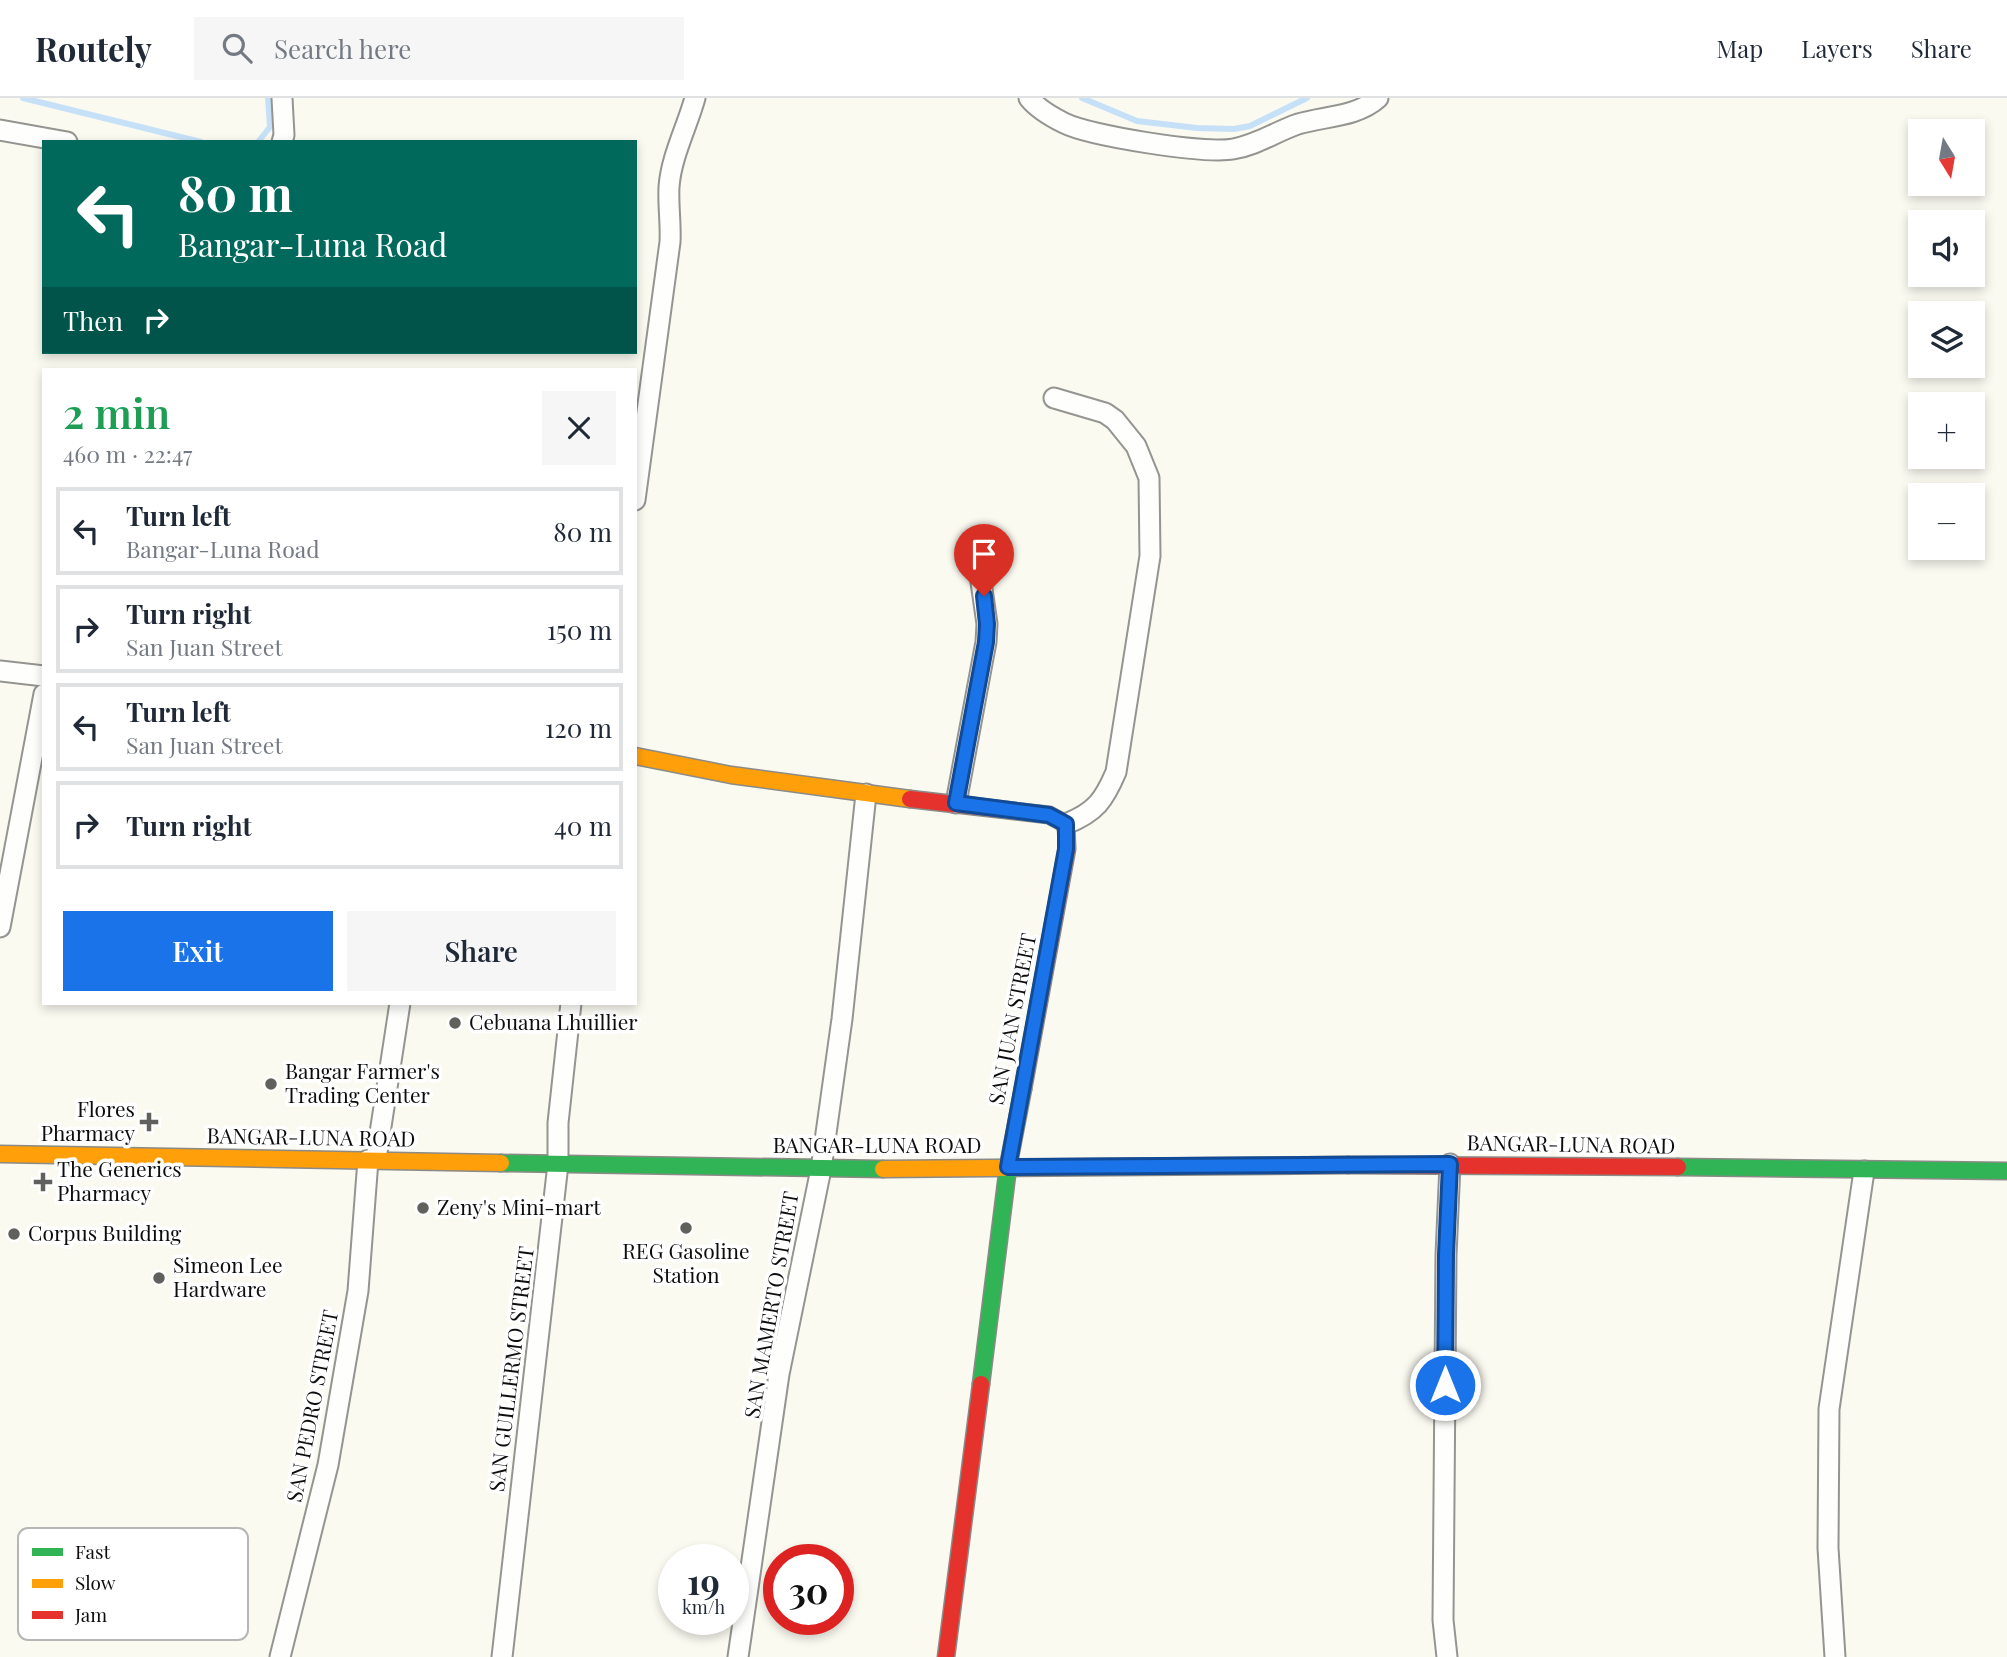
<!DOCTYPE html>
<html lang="en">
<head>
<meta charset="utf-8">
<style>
  body { margin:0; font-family:"Playfair Display",serif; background:#f6f6f7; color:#1f2937; height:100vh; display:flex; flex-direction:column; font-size:26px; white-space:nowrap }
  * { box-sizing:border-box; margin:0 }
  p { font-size:23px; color:#747a83 }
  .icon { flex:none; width:38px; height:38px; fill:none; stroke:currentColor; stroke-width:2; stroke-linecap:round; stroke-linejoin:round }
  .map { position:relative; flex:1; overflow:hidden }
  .side { position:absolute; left:42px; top:270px; width:595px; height:637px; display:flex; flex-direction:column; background:#fff; border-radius:0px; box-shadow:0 4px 10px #0003 }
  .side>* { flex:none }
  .guide { position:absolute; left:42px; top:42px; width:595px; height:214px; border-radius:0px; box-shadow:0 4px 10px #0003; background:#00695c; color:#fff; overflow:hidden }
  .needle { width:46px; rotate:169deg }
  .fabs { position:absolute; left:1908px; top:21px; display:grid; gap:14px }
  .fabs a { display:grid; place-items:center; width:77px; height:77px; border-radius:0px; background:#fff; box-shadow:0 4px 10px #0003; font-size:35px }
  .speed { position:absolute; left:658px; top:1446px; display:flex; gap:14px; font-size:35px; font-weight:700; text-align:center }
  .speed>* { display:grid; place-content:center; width:91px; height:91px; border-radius:50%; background:#fff; box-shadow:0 4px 10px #0003; line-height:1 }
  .speed small { font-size:18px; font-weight:400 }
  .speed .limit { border:10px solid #d22; background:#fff; color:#111 }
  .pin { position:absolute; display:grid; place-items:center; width:60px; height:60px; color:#fff; margin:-72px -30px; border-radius:50% 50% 50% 0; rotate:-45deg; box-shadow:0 0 7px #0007 }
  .pin .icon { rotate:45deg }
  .me { position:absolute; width:77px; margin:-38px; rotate:0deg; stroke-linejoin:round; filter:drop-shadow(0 0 5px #0008) }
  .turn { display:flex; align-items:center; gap:24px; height:147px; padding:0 21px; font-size:32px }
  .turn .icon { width:91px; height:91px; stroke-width:2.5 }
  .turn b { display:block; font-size:49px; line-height:60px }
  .then { display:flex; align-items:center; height:66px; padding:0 21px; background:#0003; gap:14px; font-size:26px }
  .round { display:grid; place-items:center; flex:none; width:74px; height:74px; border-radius:0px; background:#f6f6f7 }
  .head { display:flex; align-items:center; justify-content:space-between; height:119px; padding:0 21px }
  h1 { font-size:42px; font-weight:600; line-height:52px; color:#1e9e55 }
  .button { display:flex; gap:14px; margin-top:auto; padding:14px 21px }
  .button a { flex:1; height:80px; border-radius:0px; background:#1a73e8; color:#fff; font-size:28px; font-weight:600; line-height:80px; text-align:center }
  .button a+a { background:#f6f6f7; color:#1f2937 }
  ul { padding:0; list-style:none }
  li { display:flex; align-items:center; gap:21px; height:88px; margin:0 14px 10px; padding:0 7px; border:4px solid #e0e1e3; border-radius:0px }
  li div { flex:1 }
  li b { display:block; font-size:26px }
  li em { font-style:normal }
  header { display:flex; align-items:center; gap:42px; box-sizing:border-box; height:98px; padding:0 35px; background:#fff; border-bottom:2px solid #e0e1e3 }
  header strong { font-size:33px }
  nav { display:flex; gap:38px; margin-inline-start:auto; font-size:24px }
  .search { width:490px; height:63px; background:#f6f6f7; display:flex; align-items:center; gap:18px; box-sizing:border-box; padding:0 24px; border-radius:0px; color:#747a83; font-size:26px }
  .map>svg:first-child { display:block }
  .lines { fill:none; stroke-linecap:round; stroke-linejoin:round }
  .stream { stroke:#c6e1f7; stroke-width:6 }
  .street-casing { stroke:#949490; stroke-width:23 }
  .fast-casing { stroke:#8b8a86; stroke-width:19 }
  .slow-casing { stroke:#8b8a86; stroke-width:19 }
  .jam-casing { stroke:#8b8a86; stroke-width:19 }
  .street { stroke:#fefefd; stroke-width:19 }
  .fast { stroke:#30b455; stroke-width:16 }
  .slow { stroke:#ff9f0a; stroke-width:16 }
  .jam { stroke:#e5322d; stroke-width:16 }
  .route-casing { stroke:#114b97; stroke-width:18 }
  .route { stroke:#1a73e8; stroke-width:12 }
  .poi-dot { fill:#60605d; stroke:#fff; stroke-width:2.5 }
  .labels { text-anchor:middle; stroke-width:7; stroke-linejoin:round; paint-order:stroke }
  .street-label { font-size:21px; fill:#0d0d0d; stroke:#fff }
  .poi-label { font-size:21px; fill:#0d0d0d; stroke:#fff; text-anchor:start }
  .key { fill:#fff; stroke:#b6b6b6; stroke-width:2 }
  .key-label { font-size:19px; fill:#0d0d0d }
</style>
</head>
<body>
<header>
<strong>Routely</strong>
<div class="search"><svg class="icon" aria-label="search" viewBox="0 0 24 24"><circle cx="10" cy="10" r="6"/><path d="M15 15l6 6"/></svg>Search here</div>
<nav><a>Map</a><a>Layers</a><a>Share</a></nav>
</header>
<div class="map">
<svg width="2007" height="1559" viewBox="0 0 2007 1559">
  <rect width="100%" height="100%" fill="#fbfaf1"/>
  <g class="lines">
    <g class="stream">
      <path d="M 23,0 L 201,44"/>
      <path d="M 1082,0 L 1137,23 L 1197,30 L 1234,31 L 1250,28 L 1307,0"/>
      <path d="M 258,44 L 270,29 L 268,0"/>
    </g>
    <defs>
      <g id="street">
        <path d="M 282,0 L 284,37 L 282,44"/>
        <path d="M 1029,0 C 1037,10 1052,19 1064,25 C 1090,38 1204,56 1233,51 C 1257,47 1275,34 1298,26 C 1325,18 1357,19 1378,0"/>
        <path d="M 0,32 L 67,44"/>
        <path d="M 1054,300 L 1105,315 L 1115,322 L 1136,348 L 1149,380 L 1150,458 L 1116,674 C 1104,702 1096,714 1066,726"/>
        <path d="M 635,402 L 670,144 C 671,126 668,107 669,89 C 671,59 687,29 695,0"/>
        <path d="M 0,573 L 44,578"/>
        <path d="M 956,705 L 986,544 L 987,526 L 981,484"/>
        <path d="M 0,829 L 44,596"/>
        <path d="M 376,1061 L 400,905"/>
        <path d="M 280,1559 L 328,1367 L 358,1193 L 368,1062"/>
        <path d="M 502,1559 L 558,1066 L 558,1025 L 571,905"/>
        <path d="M 738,1559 L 779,1276 L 821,1071 L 842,921 L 866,696"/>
        <path d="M 1447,1559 L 1443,1522 L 1446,1157 L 1450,1066"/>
        <path d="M 1835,1559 L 1828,1450 L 1829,1311 L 1864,1073"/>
      </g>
      <g id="fast">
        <path d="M 501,1065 L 883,1071"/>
        <path d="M 1678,1069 L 2007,1073"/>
        <path d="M 981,1286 L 1008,1069 L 1023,991"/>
      </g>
      <g id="slow">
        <path d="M 635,658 L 731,677 L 910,701"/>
        <path d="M 0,1056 L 501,1065"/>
        <path d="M 883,1071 L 1348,1067"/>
      </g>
      <g id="jam">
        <path d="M 910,701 L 1049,717 L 1066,726 L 1067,751 L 1023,991"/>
        <path d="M 1348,1067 L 1678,1069"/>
        <path d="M 946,1559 L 981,1286"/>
      </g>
    </defs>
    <use href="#street" class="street-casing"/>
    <use href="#fast" class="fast-casing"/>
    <use href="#slow" class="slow-casing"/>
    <use href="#jam" class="jam-casing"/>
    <use href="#street" class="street"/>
    <use href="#fast" class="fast"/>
    <use href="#slow" class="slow"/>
    <use href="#jam" class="jam"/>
  </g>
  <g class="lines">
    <defs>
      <path id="route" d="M 984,498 L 987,526 L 986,544 L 956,705 L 1049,717 L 1066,726 L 1066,751 L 1008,1069 L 1450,1066 L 1446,1157 L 1445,1287"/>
    </defs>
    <use href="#route" class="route-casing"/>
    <use href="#route" class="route"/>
  </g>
  <g class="poi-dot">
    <circle cx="455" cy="925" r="7"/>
    <circle cx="271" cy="986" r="7"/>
    <path d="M145.5 1013.5h7v7h7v7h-7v7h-7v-7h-7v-7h7z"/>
    <path d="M39.5 1073.5h7v7h7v7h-7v7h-7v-7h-7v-7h7z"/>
    <circle cx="423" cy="1110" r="7"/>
    <circle cx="686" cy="1130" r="7"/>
    <circle cx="14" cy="1136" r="7"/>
    <circle cx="159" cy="1180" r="7"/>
  </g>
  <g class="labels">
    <g class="street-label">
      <text transform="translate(1013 921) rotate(-79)" y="7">SAN JUAN STREET</text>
      <text transform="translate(311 1040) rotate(1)" y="7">BANGAR-LUNA ROAD</text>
      <text transform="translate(1571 1047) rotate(1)" y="7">BANGAR-LUNA ROAD</text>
      <text x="877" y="1055">BANGAR-LUNA ROAD</text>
      <text transform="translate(772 1207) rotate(-80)" y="7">SAN MAMERTO STREET</text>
      <text transform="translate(512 1271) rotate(-83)" y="7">SAN GUILLERMO STREET</text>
      <text transform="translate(313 1308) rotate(-79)" y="7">SAN PEDRO STREET</text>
    </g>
    <g class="poi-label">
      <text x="469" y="932">Cebuana Lhuillier</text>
      <text x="285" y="981">Bangar Farmer's<tspan x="285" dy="24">Trading Center</tspan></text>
      <text x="135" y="1019" text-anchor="end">Flores<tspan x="135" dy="24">Pharmacy</tspan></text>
      <text x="57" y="1079">The Generics<tspan x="57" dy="24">Pharmacy</tspan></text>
      <text x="437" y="1117">Zeny's Mini-mart</text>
      <text x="28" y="1143">Corpus Building</text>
      <text x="686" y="1161" text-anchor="middle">REG Gasoline<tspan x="686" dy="24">Station</tspan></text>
      <text x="173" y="1175">Simeon Lee<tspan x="173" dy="24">Hardware</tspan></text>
    </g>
  </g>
  <rect x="18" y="1430" width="230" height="112" rx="10" class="key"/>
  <rect x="32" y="1450" width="31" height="8" fill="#30b455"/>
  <rect x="32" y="1481" width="31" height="9" fill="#ff9f0a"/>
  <rect x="32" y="1513" width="31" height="8" fill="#e5322d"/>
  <g class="key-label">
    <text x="75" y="1461">Fast</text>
    <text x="75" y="1492">Slow</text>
    <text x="75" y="1524">Jam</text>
  </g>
</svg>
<div class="fabs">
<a><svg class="needle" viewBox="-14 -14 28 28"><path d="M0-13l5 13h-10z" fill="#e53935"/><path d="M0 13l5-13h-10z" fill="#747a83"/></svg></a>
<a><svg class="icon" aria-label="sound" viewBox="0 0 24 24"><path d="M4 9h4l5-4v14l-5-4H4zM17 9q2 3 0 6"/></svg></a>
<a><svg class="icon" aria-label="layers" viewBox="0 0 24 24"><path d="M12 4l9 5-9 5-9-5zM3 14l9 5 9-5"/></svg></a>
<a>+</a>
<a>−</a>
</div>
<div class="speed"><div>19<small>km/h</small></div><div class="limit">30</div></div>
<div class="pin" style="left:984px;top:498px;background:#d93025"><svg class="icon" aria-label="arrive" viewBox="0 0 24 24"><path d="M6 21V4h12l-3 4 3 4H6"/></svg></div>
<svg class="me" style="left:1445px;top:1287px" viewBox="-20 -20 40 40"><circle r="17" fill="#1a73e8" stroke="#fff" stroke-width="3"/><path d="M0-11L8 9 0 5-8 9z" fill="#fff"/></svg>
<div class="guide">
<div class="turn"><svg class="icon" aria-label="left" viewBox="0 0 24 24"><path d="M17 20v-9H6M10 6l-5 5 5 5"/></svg><div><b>80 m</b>Bangar-Luna Road</div></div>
<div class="then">Then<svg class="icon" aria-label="right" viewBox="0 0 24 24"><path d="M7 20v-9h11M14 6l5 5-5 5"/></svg></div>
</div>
<section class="side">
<div class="head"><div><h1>2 min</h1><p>460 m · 22:47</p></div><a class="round"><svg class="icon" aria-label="close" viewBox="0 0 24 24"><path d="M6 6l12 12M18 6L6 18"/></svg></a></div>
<ul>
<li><svg class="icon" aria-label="left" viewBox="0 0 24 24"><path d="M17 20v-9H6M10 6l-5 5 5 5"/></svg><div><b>Turn left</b><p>Bangar-Luna Road</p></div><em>80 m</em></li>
<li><svg class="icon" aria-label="right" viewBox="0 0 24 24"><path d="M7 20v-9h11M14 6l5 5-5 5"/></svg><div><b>Turn right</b><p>San Juan Street</p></div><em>150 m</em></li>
<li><svg class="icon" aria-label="left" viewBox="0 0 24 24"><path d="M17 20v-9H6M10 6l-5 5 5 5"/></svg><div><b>Turn left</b><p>San Juan Street</p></div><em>120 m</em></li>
<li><svg class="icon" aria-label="right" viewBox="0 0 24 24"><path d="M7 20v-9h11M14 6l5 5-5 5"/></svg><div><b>Turn right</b></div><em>40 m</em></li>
</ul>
<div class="button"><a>Exit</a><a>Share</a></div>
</section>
</div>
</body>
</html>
